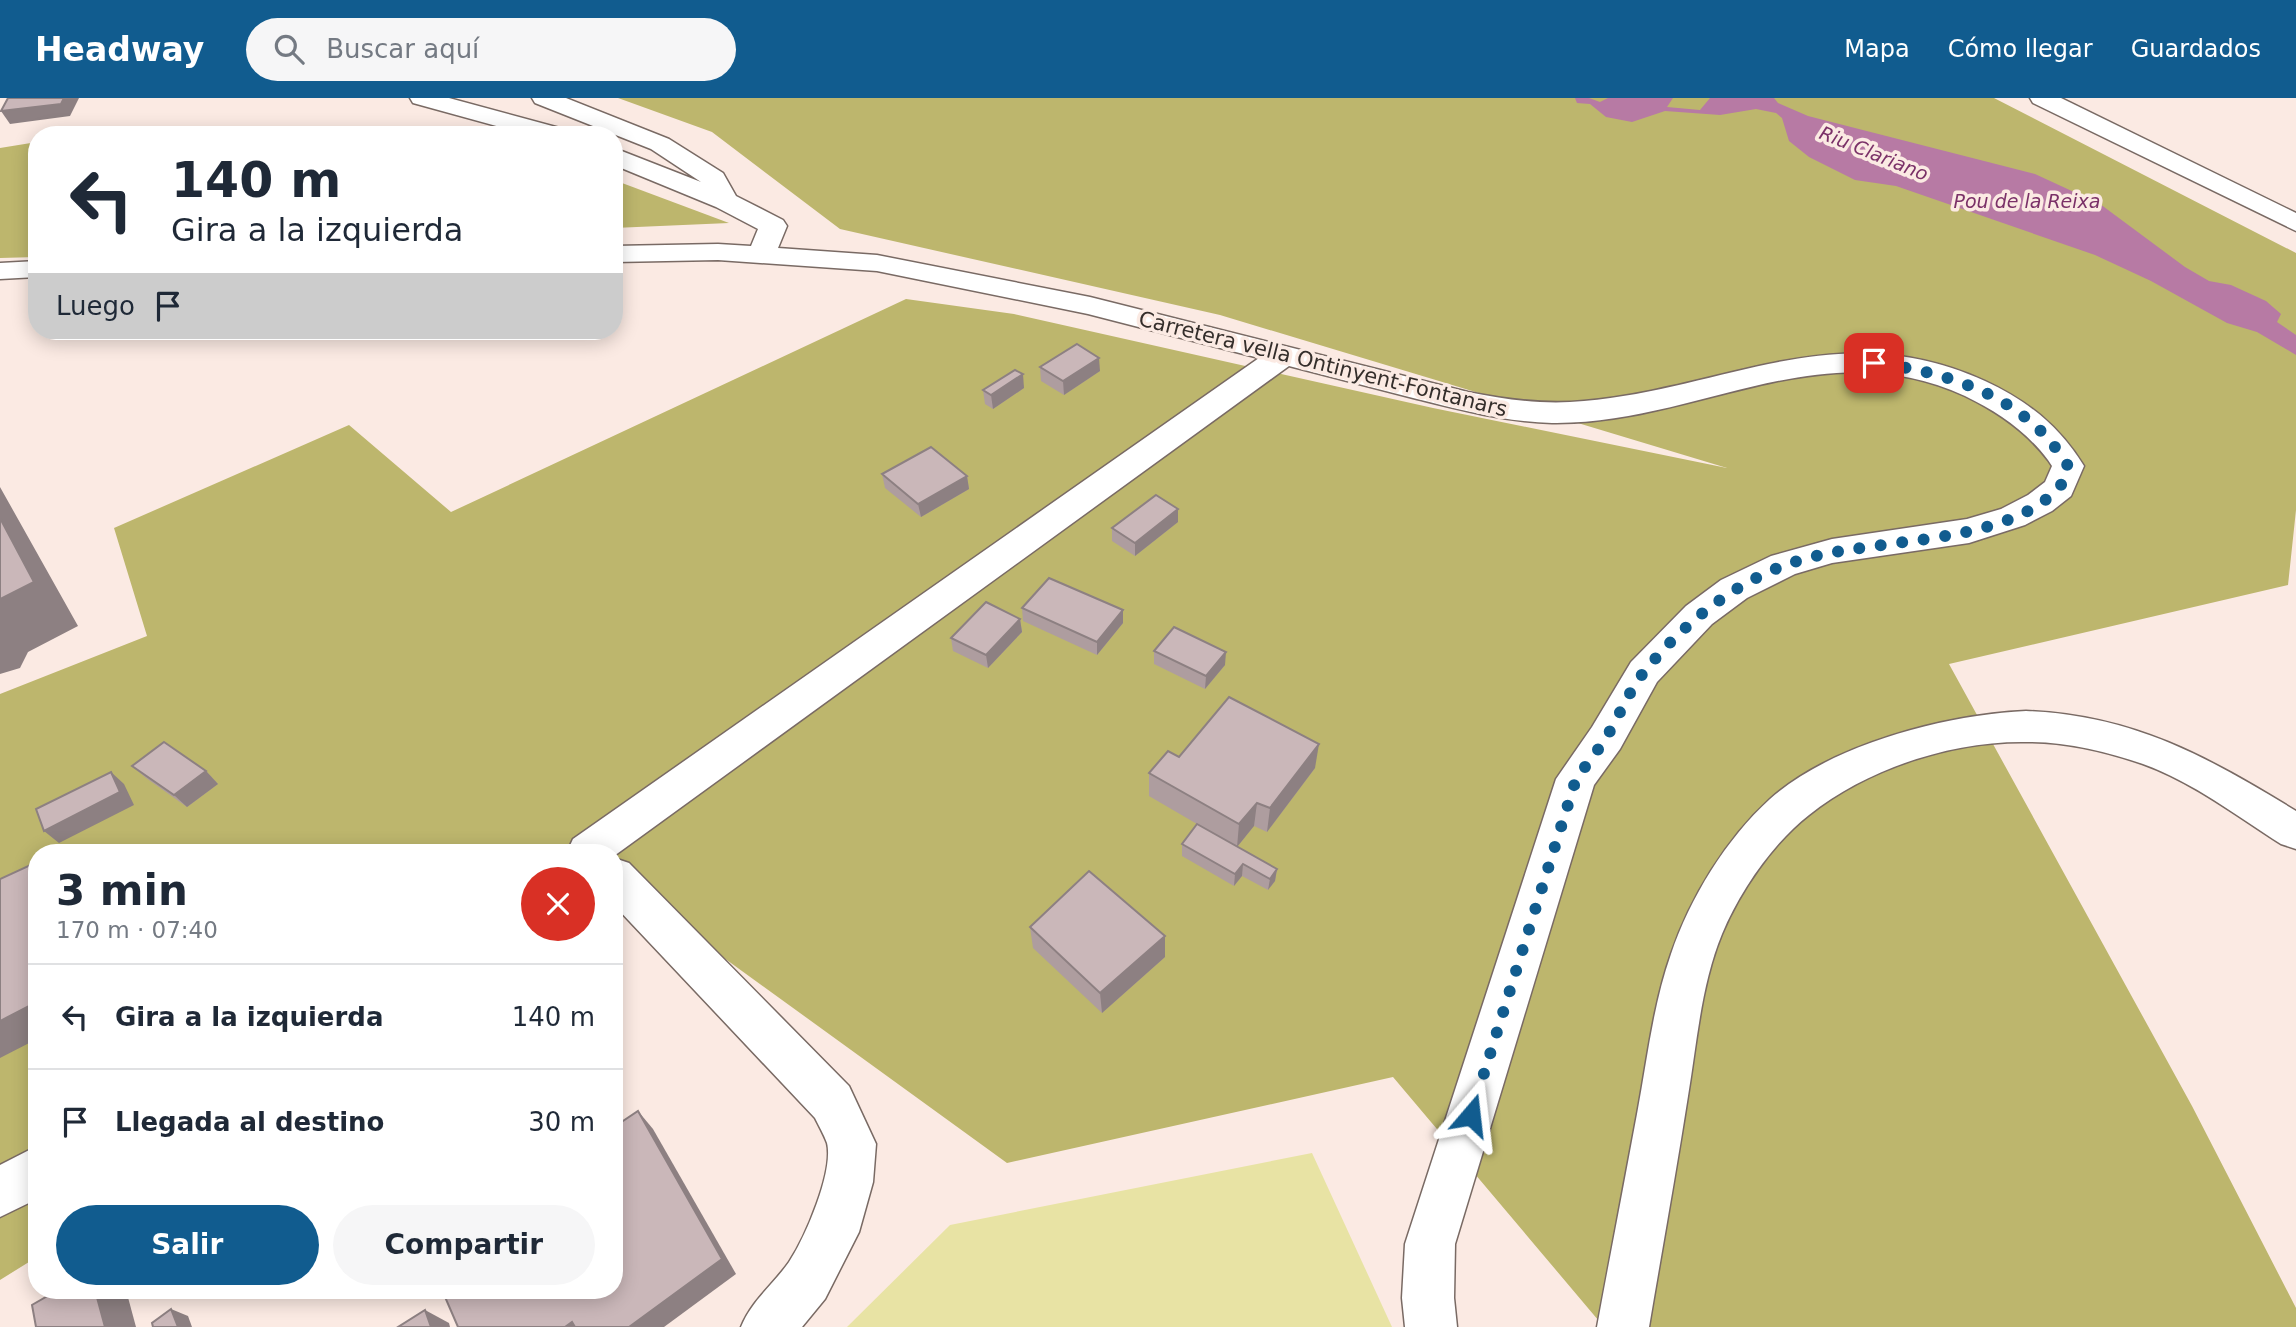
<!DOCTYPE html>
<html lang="es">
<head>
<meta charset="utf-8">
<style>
  body { margin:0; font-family:"DejaVu Sans",sans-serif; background:#f6f6f7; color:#1f2937; height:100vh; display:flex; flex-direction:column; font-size:26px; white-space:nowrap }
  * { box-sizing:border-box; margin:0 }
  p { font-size:23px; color:#747a83 }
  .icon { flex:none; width:38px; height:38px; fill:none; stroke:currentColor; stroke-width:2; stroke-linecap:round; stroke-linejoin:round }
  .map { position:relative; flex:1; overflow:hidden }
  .panel { position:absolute; left:28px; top:746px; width:595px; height:455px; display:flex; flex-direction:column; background:#fff; border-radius:28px; box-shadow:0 4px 18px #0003 }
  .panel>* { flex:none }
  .guide { position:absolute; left:28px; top:28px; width:595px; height:214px; border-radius:28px; box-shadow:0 4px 18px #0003; background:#fff; color:#1f2937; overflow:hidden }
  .pin { position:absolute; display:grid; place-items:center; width:60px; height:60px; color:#fff; margin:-30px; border-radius:14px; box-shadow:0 4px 10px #0006 }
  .me { position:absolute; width:77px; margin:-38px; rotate:17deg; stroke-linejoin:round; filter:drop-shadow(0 0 5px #0008) }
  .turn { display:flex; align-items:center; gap:24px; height:147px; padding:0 28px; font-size:32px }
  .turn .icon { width:91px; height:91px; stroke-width:2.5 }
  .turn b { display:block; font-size:49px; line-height:60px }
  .then { display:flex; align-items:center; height:66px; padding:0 28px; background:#0003; gap:14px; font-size:26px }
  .round { display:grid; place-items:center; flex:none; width:74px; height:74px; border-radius:37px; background:#f6f6f7 }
  .overview { display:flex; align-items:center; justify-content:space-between; height:119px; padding:0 28px }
  h1 { font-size:42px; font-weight:600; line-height:52px }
  .action { display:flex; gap:14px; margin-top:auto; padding:14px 28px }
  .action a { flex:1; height:80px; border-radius:42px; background:#115c8f; color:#fff; font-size:28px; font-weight:600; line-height:80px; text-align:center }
  .action a+a { background:#f6f6f7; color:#1f2937 }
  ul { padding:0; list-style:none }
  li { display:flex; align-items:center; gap:21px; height:105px; padding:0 28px; border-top:2px solid #e0e1e3 }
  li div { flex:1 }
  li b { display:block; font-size:26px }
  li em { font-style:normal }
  header { display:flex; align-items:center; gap:42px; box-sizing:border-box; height:98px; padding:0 35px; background:#115c8f; color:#fff }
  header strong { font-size:33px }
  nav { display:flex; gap:38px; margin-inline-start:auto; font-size:24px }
  .search { width:490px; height:63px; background:#f6f6f7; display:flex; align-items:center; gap:18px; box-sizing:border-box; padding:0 24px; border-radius:38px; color:#747a83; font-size:26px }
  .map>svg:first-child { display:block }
  .green { fill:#e8e3a4 }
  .forest { fill:#bdb66d }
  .water { fill:#b77aa4 }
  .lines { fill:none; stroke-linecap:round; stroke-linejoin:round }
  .minor-casing { stroke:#796a64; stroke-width:3 }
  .major-casing { stroke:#796a64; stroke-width:3 }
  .minor { fill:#fff; fill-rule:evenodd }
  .major { fill:#fff; fill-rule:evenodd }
  .wall { fill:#ae9d9f }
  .shaded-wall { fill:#8d8082 }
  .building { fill:#cab7b9; stroke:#8d8082; stroke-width:2 }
  .route { stroke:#115c8f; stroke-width:12; stroke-dasharray:0 21.6 }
  .labels { text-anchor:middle; stroke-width:7; stroke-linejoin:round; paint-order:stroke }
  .far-water-label { font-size:19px; font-style:italic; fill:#7b3168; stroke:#fbeae3 }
  .street-label { font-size:21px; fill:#342e2b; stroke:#fbeae3 }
</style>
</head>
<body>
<header>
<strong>Headway</strong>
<div class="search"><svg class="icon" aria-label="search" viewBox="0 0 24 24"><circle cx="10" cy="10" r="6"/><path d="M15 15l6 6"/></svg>Buscar aquí</div>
<nav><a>Mapa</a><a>Cómo llegar</a><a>Guardados</a></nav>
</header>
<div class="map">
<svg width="2296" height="1229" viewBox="0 0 2296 1229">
  <rect width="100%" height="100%" fill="#fbeae3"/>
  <path class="green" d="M 1312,1055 L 1392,1229 L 847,1229 L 950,1127 Z"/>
  <g class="forest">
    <path d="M 618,0 L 1994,0 L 2296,155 L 2296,412 L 2288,487 L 1949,566 L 2192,1008 L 2296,1210 L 2296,1229 L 1604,1229 L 1393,979 L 1007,1065 L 622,786 L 614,791 L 614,754 L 37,754 L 37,1159 L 0,1182 L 0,596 L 147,538 L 114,430 L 349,327 L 451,414 L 906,201 L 1014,216 L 1433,310 L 1727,370 L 1220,217 L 840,131 L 712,34 Z"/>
    <path d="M 37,44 L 37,159 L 0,160 L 0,50 Z"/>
    <path d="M 614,82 L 729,125 L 614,130 Z"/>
  </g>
  <path class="water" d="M 1575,0 L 1589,0 L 1600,4 L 1608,0 L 1673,0 L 1667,9 L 1700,12 L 1710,0 L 1774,0 L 1778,5 L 1808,18 L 2035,76 L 2100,106 L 2185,169 L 2209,183 L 2231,187 L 2266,203 L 2281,216 L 2277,224 L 2296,237 L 2296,257 L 2257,234 L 2227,225 L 2151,183 L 2095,157 L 1896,88 L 1855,82 L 1809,59 L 1789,43 L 1782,20 L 1776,15 L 1756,11 L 1720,17 L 1665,13 L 1632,24 L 1606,19 L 1590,6 L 1577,5 Z"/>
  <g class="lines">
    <defs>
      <g id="minor">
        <path d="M 410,0 L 449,0 L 567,32 L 570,37 L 529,37 L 413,5 Z"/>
        <path d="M 532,0 L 566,0 L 669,41 L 723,75 L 736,98 L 783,122 L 787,128 L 778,150 L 877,157 L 1090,199 L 1468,294 C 1507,302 1545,307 1584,303 C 1730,290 1837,216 1985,283 C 2028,303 2059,328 2084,368 L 2071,398 L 2052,413 L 2025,427 L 1969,445 L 1832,465 L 1795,476 L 1747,500 L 1712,526 L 1657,584 L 1620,651 L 1594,687 L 1455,1146 L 1454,1200 L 1457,1229 L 1405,1229 L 1402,1200 L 1405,1146 L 1556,681 L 1592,629 L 1631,564 L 1686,508 L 1721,482 L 1771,458 L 1832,441 L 1967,421 L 2001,411 L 2028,397 L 2045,384 L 2052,368 L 2048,362 C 2026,333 1998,314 1965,298 C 1821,231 1697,327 1552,325 C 1506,324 1461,312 1417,301 C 1374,290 1331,279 1289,268 L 614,758 L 614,754 L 567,754 L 573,741 L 1259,260 L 1088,216 L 877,173 L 718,162 L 614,164 L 614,148 L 718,146 L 751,148 L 758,131 L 716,109 L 614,67 L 614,50 L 701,84 L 651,51 L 535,5 Z"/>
        <path d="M 37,163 L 37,179 L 0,181 L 0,165 Z"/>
        <path d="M 2026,613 C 2133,617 2208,659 2296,713 L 2296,751 L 2281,746 C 2237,718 2193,684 2143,666 C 2108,654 2066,644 2029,644 C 1954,642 1868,670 1809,717 C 1773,745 1740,793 1722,836 C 1701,887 1697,944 1688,998 C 1676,1075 1662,1152 1649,1229 L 1597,1229 C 1610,1158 1624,1087 1637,1016 C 1647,963 1653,907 1671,856 C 1690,800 1726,741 1770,701 C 1832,646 1945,617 2026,613 Z"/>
        <path d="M 614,760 L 629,765 L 849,988 L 876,1046 L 873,1084 L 859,1134 L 825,1201 L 802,1229 L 741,1229 C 752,1202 773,1187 789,1164 C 805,1140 834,1073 827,1045 C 824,1037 819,1028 815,1020 L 614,807 Z"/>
        <path d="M 37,1048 L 37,1101 L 0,1119 L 0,1067 Z"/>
      </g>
      <path id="major" d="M 2030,0 L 2061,0 L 2296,115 L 2296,133 L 2033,5 Z"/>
    </defs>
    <use href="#minor" class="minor-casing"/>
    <use href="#major" class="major-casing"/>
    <use href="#minor" class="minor"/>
    <use href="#major" class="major"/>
  </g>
  <g class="wall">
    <path d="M 1040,269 L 1100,273 L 1064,297 L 1041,283 Z"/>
    <path d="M 1024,290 L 993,311 L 985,306 L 983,292 Z"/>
    <path d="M 882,376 L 967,378 L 969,391 L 921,419 L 885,390 Z"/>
    <path d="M 1178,411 L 1178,424 L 1135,458 L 1112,443 L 1112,430 Z"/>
    <path d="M 1022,510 L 1123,525 L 1097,557 L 1023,523 Z"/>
    <path d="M 1020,521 L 1022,534 L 988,570 L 953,553 L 951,540 Z"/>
    <path d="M 1154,553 L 1225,567 L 1205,591 L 1154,566 Z"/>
    <path d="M 1179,659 L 1315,670 L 1267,734 L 1254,728 L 1237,749 L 1277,771 L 1275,783 L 1268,792 L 1242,778 L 1234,788 L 1182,758 L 1182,746 L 1197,726 L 1149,698 L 1149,675 Z"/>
    <path d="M 132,668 L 206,673 L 218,686 L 187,709 L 146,680 Z"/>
    <path d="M 1030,829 L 1165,859 L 1102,915 L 1033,850 Z"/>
  </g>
  <g class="shaded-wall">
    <path d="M 64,0 L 79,0 L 70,18 L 10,26 L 1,13 Z"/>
    <path d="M 1099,260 L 1100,273 L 1064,297 L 1063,283 Z"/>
    <path d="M 1023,276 L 1024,290 L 993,311 L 991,297 Z"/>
    <path d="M 967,378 L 969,391 L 921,419 L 918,406 Z"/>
    <path d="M 0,389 L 78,528 L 28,554 L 20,570 L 0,576 Z"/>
    <path d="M 1178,411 L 1178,424 L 1135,458 L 1135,445 Z"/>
    <path d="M 1123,512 L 1123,525 L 1097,557 L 1097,544 Z"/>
    <path d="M 1020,521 L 1022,534 L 988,570 L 986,557 Z"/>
    <path d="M 1226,554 L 1225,567 L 1205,591 L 1206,578 Z"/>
    <path d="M 1319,646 L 1315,670 L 1267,734 L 1270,710 Z"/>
    <path d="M 206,673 L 218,686 L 187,709 L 174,697 Z"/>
    <path d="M 111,674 L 124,686 L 134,707 L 59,745 L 44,733 Z"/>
    <path d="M 1257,705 L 1254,728 L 1237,749 L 1239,726 Z"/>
    <path d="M 1243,766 L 1242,778 L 1234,788 L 1235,776 Z"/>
    <path d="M 1277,771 L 1275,783 L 1268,792 L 1270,781 Z"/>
    <path d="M 1165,838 L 1165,859 L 1102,915 L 1100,895 Z"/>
    <path d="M 37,904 L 37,941 L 0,960 L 0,923 Z"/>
    <path d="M 638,1013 L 653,1031 L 736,1176 L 664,1229 L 629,1229 Z"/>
    <path d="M 95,1192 L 126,1192 L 136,1229 L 105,1229 Z"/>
    <path d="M 171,1211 L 188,1218 L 192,1229 L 178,1229 Z"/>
    <path d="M 425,1212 L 449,1225 L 450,1229 L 431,1229 Z"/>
    <path d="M 572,1224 L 580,1229 L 565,1229 Z"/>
  </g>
  <g class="building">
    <path d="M 8,0 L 64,0 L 61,6 L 1,13 Z"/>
    <path d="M 1077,246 L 1099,260 L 1063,283 L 1040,269 Z"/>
    <path d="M 1015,272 L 1023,276 L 991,297 L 983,292 Z"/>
    <path d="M 931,349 L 967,378 L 918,406 L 882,376 Z"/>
    <path d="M 1156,397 L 1178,411 L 1135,445 L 1112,430 Z"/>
    <path d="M 0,420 L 34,484 L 0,501 Z"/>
    <path d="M 1049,480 L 1123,512 L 1097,544 L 1022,510 Z"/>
    <path d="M 986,504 L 1020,521 L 986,557 L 951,540 Z"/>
    <path d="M 1174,529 L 1226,554 L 1206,578 L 1154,553 Z"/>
    <path d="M 1229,599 L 1319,646 L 1270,710 L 1257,705 L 1239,726 L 1149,675 L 1168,653 L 1179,659 Z"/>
    <path d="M 164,644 L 206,673 L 174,697 L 132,668 Z"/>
    <path d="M 111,674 L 120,694 L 44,733 L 36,711 Z"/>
    <path d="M 1197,726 L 1277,771 L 1270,781 L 1243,766 L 1235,776 L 1182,746 Z"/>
    <path d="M 37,764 L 37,904 L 0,923 L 0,781 Z"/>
    <path d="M 1089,773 L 1165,838 L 1100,895 L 1030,829 Z"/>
    <path d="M 638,1013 L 722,1161 L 629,1229 L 575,1229 L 572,1224 L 565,1229 L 458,1229 L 442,1192 L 614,1192 L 614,1029 Z"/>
    <path d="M 58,1192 L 95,1192 L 105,1229 L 36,1229 L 32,1207 Z"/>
    <path d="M 171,1211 L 178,1229 L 153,1229 L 152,1225 Z"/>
    <path d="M 425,1212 L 431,1229 L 398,1229 Z"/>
  </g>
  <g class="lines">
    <path class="route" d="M 1471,1017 L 1576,681 C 1586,667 1598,653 1607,638 C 1620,617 1629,592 1645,573 C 1680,529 1730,488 1783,468 C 1862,437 1997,452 2057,392 C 2063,387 2065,376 2068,368 C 2027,299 1949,274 1874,265"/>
  </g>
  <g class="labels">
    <g class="far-water-label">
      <text transform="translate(1874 55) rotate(22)" y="7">Riu Clariano</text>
      <text x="2027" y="110">Pou de la Reixa</text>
    </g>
    <g class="street-label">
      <text transform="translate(1323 266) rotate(14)" y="7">Carretera vella Ontinyent-Fontanars</text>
    </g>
  </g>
</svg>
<div class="pin" style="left:1874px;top:265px;background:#d93025"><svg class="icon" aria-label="arrive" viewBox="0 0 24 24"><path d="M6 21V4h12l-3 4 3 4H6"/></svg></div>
<svg class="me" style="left:1471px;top:1017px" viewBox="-20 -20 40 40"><path d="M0-17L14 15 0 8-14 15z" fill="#115c8f" stroke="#fff" stroke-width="4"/></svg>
<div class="guide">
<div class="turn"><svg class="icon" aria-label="left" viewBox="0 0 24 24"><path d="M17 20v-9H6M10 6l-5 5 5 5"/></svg><div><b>140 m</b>Gira a la izquierda</div></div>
<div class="then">Luego<svg class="icon" aria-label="arrive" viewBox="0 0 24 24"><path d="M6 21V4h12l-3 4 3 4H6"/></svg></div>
</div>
<section class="panel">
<div class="overview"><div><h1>3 min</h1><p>170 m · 07:40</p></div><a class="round" style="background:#d93025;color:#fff"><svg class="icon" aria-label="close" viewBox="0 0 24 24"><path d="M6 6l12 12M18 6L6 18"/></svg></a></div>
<ul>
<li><svg class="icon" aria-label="left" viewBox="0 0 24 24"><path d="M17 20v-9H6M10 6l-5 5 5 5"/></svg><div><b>Gira a la izquierda</b></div><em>140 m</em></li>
<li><svg class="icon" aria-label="arrive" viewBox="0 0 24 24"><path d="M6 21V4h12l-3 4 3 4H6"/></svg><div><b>Llegada al destino</b></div><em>30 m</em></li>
</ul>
<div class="action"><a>Salir</a><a>Compartir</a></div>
</section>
</div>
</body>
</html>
